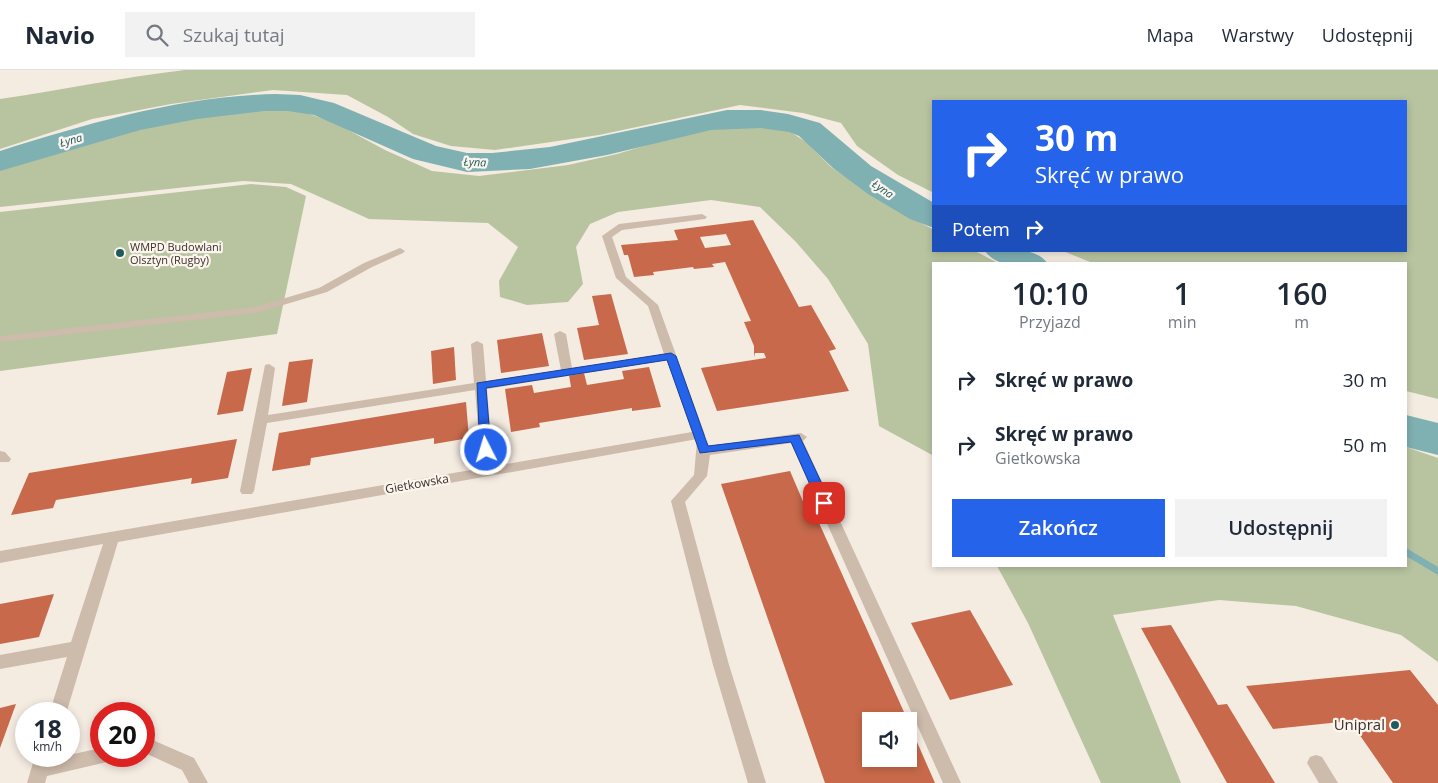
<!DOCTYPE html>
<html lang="pl">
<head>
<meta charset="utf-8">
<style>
  body { margin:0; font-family:"Open Sans",sans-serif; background:#f2f2f3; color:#1f2937; height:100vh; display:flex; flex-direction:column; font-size:19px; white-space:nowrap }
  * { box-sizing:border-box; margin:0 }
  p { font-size:16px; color:#747a83 }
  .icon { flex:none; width:28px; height:28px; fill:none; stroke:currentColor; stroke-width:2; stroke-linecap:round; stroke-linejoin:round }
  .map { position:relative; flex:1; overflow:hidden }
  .panel { position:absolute; left:932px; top:192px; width:475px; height:305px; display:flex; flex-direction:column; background:#fff; border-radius:0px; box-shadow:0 2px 8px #0003 }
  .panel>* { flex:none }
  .top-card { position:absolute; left:932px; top:30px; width:475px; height:152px; border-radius:0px; box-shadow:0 2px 8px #0003; background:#2563eb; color:#fff; overflow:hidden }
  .buttons { position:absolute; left:862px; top:642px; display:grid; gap:10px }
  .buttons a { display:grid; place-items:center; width:55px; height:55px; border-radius:0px; background:#fff; box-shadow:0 2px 8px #0003; font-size:25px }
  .speed { position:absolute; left:15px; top:632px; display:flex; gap:10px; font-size:25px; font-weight:700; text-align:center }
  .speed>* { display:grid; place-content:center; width:65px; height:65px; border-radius:50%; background:#fff; box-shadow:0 2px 8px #0003; line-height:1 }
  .speed small { font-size:12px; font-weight:400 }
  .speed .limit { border:8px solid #d22; background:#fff; color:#111 }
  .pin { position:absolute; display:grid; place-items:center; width:42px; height:42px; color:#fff; margin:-21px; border-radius:10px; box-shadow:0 2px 8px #0006 }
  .me { position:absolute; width:55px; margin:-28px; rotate:355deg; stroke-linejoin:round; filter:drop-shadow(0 0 4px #0008) }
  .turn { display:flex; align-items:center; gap:18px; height:105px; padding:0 20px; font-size:22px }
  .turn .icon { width:65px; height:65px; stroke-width:2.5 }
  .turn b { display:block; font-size:35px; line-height:42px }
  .then { display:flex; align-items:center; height:48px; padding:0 20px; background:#0003; gap:10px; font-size:19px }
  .eta { display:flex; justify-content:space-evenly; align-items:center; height:85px; text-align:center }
  .eta b { font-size:30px; font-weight:600; line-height:35px }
  .primary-button { display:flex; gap:10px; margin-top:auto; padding:10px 20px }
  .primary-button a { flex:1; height:58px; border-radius:0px; background:#2563eb; color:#fff; font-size:20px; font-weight:600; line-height:58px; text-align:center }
  .primary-button a+a { background:#f2f2f3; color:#1f2937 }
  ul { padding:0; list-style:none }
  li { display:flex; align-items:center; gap:15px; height:65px; padding:0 20px }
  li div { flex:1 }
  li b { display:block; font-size:19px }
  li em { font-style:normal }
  header { display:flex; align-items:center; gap:30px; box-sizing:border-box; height:70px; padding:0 25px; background:#fff; border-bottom:1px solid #e0e1e3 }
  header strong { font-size:24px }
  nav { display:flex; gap:28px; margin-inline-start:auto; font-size:18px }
  .search { width:350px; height:45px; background:#f2f2f3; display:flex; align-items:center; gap:12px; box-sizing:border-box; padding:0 18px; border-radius:0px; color:#747a83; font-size:19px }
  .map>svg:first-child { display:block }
  .green { fill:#b8c4a0 }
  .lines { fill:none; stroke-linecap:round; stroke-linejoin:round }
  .stream { fill:#7fb0b2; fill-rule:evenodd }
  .river { fill:#7fb0b2; fill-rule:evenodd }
  .building { fill:#c8694b; fill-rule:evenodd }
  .minor { fill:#cdbbac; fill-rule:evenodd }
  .route { fill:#2563eb; stroke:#184099 }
  .poi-dot { fill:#1f5a5e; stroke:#fbf5ee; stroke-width:2 }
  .labels { text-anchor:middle; stroke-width:4.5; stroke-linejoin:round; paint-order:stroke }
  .far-water-label { font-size:11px; font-style:italic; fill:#1f5a5e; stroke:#fbf5ee }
  .far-poi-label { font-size:11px; fill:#3b302b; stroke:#fbf5ee; text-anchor:start }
  .street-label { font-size:12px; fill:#3b302b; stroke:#fbf5ee }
  .near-poi-label { font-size:15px; fill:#3b302b; stroke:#fbf5ee; text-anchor:end }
</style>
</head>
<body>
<header>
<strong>Navio</strong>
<div class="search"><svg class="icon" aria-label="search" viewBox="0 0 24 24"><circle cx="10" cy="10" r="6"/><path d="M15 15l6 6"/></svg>Szukaj tutaj</div>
<nav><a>Mapa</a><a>Warstwy</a><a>Udostępnij</a></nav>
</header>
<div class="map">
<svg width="1438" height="713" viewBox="0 0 1438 713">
  <rect width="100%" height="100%" fill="#f4ebe1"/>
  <g class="green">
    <path d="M 185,0 L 1438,0 L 1438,329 L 1406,321 L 1406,194 L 1095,194 L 1063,181 L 1406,181 L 1406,31 L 934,31 L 934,123 L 898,105 L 857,76 L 841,53 L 803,43 L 740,35 L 599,65 L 495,80 L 451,76 L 413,64 L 388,47 L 347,25 L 273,20 L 171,34 L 92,49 L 0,79 L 0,29 C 62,20 123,7 185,0 Z"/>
    <path d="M 298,40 L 335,53 L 385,80 L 432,101 L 479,106 L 568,95 L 617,84 L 717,54 L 757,52 L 786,59 L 806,72 L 831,97 L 883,132 L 934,160 L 934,181 L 975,181 L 1000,194 L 934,194 L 934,386 L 879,356 L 868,274 L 828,209 L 796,172 L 760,137 L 711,130 L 618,142 L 590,154 L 576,177 L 583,214 L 568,232 L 527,235 L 500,227 L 499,211 L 518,177 L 488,153 L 369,149 L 291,114 L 243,111 L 0,137 L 0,97 C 65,79 129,57 195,47 C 230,41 264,41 298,40 Z"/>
    <path d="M 251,114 L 286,117 L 306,126 L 277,264 L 0,301 L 0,142 Z"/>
    <path d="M 1406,377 L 1438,388 L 1438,592 L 1401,565 L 1296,536 L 1219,530 L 1113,545 L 1181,713 L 1101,713 L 1028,553 L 997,496 L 1406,496 Z"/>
  </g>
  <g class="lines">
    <path class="stream" d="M 1406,478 L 1438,497 L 1438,505 L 1406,486 Z"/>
    <g class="river">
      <path d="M 276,24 L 300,25 L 334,33 L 436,76 L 467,83 L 492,83 L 550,77 L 727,40 L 761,40 L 788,44 L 820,53 L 871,96 L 934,133 L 934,158 L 910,149 L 868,124 L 833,98 L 799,66 L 789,62 L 761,58 L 711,60 L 607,85 L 530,99 L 467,102 L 413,89 L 314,45 L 288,41 L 264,41 L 197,49 L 140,60 L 0,101 L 0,81 C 89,53 182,26 276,24 Z"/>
      <path d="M 985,181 C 1006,181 1035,175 1048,194 C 1027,194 998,200 985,181 Z"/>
      <path d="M 1406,345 L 1438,353 L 1438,385 L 1406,377 Z"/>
    </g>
  </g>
  <g class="building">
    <path d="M 753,150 L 799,237 L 811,235 L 836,279 L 829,281 L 849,321 L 717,341 L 701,298 L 766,288 L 764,283 L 755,283 L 754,287 L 754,276 L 744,252 L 751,251 L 725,192 L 712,194 L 714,197 L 694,199 L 693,197 L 653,202 L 654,205 L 634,207 L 628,185 L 624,185 L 621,175 L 678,170 L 674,160 ZM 726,164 L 731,175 L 705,178 L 700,167 Z"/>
    <path d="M 611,224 L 628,284 L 584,290 L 577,258 L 599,255 L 592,226 Z"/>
    <path d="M 542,263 L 549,296 L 501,303 L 497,270 Z"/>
    <path d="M 454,277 L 456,310 L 433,314 L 431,281 Z"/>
    <path d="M 313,289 L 307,332 L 282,336 L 289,292 Z"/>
    <path d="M 649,297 L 661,337 L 632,341 L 632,338 L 539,353 L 540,357 L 511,362 L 505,319 L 532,315 L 534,323 L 571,317 L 569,305 L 584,303 L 587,315 L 624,309 L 622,301 Z"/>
    <path d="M 252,298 L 243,341 L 217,345 L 227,302 Z"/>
    <path d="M 466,332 L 469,368 L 434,374 L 434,368 L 311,388 L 310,395 L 272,401 L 279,363 Z"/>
    <path d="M 237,369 L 228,408 L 191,414 L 192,408 L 56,430 L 53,438 L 11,445 L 29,403 Z"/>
    <path d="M 790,401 L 805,436 L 811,435 L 908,651 L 871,651 L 871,689 L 909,689 L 909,654 L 935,713 L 825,713 L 721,414 Z"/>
    <path d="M 54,524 L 39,567 L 0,574 L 0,534 Z"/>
    <path d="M 970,540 L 1013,615 L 950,630 L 911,553 Z"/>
    <path d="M 1171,555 L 1218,635 L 1227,634 L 1275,713 L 1227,713 L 1141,558 Z"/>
    <path d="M 1410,600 L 1438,635 L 1438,713 L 1393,713 L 1350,651 L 1273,659 L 1246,616 Z"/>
    <path d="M 16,634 L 0,678 L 0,638 Z"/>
  </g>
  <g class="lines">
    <g class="minor">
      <path d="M 702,144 L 707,147 L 705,149 L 622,160 L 612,167 L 626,207 L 658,235 L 705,365 L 703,368 L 118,472 L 66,644 L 49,644 L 67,587 L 0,599 L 0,585 L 71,572 L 103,474 L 0,493 L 0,481 L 692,362 L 667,290 L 487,319 L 492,381 L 486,385 L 480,381 L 475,320 L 267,353 L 254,421 L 252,424 L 242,424 L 240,421 L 265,295 L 269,294 L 275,298 L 268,345 L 474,313 L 471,274 L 477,271 L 483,274 L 486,311 L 561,300 L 554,264 L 560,261 L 566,264 L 572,298 L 664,284 L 648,236 L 616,208 L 602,166 L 619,154 Z"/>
      <path d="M 400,178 L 405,181 L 403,183 L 372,197 L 327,222 L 256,243 L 0,272 L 0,266 L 255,237 L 319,218 L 364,193 Z"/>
      <path d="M 801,363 L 807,367 L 803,371 L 961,713 L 943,713 L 791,373 L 710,385 L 707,406 L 685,432 L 729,595 L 766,713 L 748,713 L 713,595 L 671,431 L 694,405 L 697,371 L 707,371 L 709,376 Z"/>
      <path d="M 0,381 L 5,382 L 11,389 L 9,392 L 0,392 Z"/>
      <path d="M 148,668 L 194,688 L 208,713 L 189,713 L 182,700 L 147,684 L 144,685 L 144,669 Z"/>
      <path d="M 101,678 L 101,686 L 110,686 L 107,692 L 47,706 L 45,713 L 27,713 L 35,686 L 53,686 L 52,688 L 69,686 L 69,685 Z"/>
      <path d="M 1316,685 L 1322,687 L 1338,713 L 1319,713 L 1307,693 L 1310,687 Z"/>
    </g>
  </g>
  <path class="route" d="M 671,283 L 676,286 L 708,376 L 799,365 L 831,433 L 829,437 L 820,437 L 791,372 L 700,383 L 667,290 L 486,318 L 491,380 L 486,385 L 480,380 L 477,313 Z"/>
  <g class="poi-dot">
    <circle cx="120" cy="183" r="5"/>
    <circle cx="1395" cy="655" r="5"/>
  </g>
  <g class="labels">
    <g class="far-water-label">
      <text transform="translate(71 70) rotate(-16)" y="4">Łyna</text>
      <text transform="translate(475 92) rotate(2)" y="4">Łyna</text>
      <text transform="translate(883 119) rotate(35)" y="4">Łyna</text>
    </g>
    <g class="far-poi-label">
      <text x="130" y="181">WMPD Budowlani<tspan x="130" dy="13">Olsztyn (Rugby)</tspan></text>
    </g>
    <g class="street-label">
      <text transform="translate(417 414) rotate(-10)" y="4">Gietkowska</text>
    </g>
    <g class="near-poi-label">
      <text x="1385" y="660">Unipral</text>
    </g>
  </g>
</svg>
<div class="buttons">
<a><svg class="icon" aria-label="sound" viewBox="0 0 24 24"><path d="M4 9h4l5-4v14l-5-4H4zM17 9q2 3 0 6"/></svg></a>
</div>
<div class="speed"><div>18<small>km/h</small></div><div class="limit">20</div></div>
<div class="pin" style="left:824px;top:433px;background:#d93025"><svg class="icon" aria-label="arrive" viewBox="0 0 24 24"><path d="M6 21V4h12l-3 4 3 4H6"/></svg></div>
<svg class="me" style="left:486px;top:380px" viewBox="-20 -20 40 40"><circle r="17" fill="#2563eb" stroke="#fff" stroke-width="3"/><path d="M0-11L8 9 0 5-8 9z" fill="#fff"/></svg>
<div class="top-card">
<div class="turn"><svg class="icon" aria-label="right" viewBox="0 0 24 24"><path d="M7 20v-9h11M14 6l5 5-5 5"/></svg><div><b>30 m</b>Skręć w prawo</div></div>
<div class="then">Potem<svg class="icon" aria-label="right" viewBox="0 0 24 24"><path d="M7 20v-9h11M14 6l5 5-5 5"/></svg></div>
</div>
<section class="panel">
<div class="eta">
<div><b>10:10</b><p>Przyjazd</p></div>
<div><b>1</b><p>min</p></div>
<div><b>160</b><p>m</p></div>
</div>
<ul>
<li><svg class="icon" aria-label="right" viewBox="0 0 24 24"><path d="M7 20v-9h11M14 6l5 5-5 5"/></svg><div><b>Skręć w prawo</b></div><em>30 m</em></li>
<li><svg class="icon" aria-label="right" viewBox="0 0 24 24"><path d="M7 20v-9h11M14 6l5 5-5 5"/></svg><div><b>Skręć w prawo</b><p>Gietkowska</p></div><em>50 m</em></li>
</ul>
<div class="primary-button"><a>Zakończ</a><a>Udostępnij</a></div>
</section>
</div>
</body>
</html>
